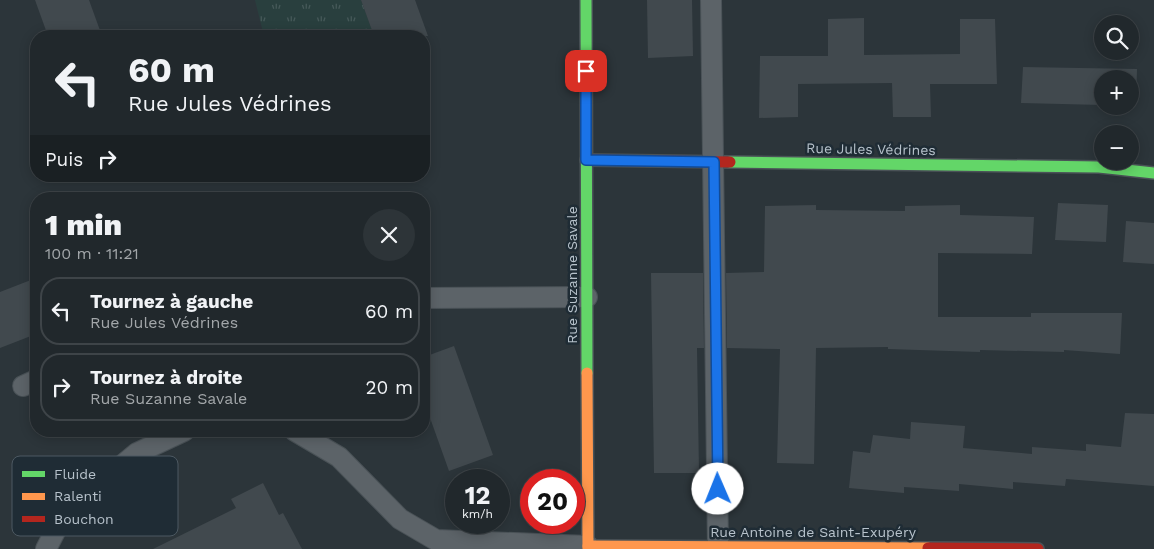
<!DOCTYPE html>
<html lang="fr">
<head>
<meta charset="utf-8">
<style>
  body { margin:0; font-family:"Work Sans",sans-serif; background:#2d3438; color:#f1f3f6; height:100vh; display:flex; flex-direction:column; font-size:19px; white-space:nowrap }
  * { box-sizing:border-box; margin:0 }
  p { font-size:16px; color:#a2a6a9 }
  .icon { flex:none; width:28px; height:28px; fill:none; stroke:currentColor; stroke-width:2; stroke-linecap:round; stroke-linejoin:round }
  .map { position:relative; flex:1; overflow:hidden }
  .panel { position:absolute; left:30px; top:192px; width:400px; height:245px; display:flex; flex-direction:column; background:#21282c; border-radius:20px; box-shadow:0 2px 12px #0003,0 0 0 1px #3e4448 }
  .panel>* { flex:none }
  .banner { position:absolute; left:30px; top:30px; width:400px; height:152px; border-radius:20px; box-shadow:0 2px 12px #0003,0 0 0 1px #3e4448; background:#21282c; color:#f1f3f6; overflow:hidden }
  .fabs { position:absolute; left:1094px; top:15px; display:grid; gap:10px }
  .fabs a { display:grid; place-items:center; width:45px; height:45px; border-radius:50%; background:#21282c; box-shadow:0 2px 12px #0003,0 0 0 1px #3e4448; font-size:25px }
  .speed { position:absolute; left:445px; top:469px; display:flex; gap:10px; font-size:25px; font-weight:700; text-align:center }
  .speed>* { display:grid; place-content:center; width:65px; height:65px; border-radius:50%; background:#21282c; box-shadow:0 2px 12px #0003,0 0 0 1px #3e4448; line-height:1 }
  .speed small { font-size:12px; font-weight:400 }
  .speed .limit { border:8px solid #d22; background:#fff; color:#111 }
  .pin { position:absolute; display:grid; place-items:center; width:42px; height:42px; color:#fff; margin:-21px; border-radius:10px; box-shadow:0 2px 8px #0006 }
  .me { position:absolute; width:55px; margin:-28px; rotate:359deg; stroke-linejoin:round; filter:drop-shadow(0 0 4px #0008) }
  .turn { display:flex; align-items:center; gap:18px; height:105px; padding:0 15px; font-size:22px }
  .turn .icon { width:65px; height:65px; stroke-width:2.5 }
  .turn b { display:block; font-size:35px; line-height:42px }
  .then { display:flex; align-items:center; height:48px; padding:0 15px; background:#0003; gap:10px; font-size:19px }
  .round { display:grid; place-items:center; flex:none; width:52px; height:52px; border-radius:26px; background:#2d3438 }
  .summary { display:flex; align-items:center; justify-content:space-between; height:85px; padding:0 15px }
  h1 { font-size:30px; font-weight:800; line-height:38px }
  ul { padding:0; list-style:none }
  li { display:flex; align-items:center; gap:15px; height:68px; margin:0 10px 8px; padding:0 5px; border:2px solid #3e4448; border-radius:20px }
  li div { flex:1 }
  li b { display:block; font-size:19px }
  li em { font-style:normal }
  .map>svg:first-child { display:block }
  .grass { fill:url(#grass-tufts) }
  .building { fill:#41494e }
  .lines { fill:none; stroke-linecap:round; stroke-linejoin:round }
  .lane-casing { stroke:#4a5257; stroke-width:22 }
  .fast-casing { stroke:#4a5257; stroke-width:14 }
  .slow-casing { stroke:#4a5257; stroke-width:14 }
  .jam-casing { stroke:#4a5257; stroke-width:14 }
  .lane { stroke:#5c6368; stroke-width:20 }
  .fast { stroke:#63d668; stroke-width:11 }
  .slow { stroke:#ff974d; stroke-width:11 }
  .jam { stroke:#b3261e; stroke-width:11 }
  .route-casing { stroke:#114b97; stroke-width:12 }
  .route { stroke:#1a73e8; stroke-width:9 }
  .labels { text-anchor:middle; stroke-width:5; stroke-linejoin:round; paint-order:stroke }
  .street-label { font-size:14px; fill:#b7c2cb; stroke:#1f2c35 }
  .key { fill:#1f2c35; stroke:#4d5962; stroke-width:1 }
  .key-label { font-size:14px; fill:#b7c2cb }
</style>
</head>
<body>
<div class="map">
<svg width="1154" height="549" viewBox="0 0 1154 549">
  <defs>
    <pattern id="grass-tufts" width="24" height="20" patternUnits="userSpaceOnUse" patternTransform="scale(1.25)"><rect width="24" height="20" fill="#293f3e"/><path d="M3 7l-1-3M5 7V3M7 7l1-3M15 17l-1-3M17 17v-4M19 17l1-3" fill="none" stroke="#465959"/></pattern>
  </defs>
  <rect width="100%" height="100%" fill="#2c353a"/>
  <path class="grass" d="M 255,0 L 361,0 L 374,36 L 264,36 Z"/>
  <g class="building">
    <path d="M 35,0 L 89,0 L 102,36 L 48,36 Z"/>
    <path d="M 361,0 L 415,0 L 428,36 L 374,36 Z"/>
    <path d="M 647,0 L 692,0 L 693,56 L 648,58 Z"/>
    <path d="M 864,18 L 864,55 L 960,54 L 960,19 L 995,19 L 997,84 L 930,84 L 931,117 L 893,117 L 892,83 L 798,84 L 798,117 L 759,118 L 760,56 L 828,56 L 828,19 Z"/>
    <path d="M 1023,67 L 1137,69 L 1136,106 L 1130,106 L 1130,79 L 1102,79 L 1102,105 L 1021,103 Z"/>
    <path d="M 1058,203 L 1108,205 L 1106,242 L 1055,240 Z"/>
    <path d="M 816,205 L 816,210 L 905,211 L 905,206 L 960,205 L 960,215 L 1034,217 L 1032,254 L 938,253 L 938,317 L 1031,317 L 1031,313 L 1122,313 L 1120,354 L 1064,350 L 1064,352 L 980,350 L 980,352 L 888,349 L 888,347 L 816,348 L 814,464 L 777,463 L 780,349 L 727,348 L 726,273 L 764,272 L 765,206 Z"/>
    <path d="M 1126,221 L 1154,223 L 1154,264 L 1123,262 Z"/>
    <path d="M 651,273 L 703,273 L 704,348 L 697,348 L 699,473 L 654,473 Z"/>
    <path d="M 36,278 L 36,334 L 0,348 L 0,292 Z"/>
    <path d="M 454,346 L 493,455 L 449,471 L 424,401 L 424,357 Z"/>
    <path d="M 1125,413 L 1154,414 L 1154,486 L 1066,479 L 1065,486 L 1013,482 L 1013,489 L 959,484 L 959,491 L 904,487 L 904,493 L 849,488 L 853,451 L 870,453 L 873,435 L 910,439 L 911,422 L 965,426 L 963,448 L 1032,454 L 1032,447 L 1086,451 L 1086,444 L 1121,447 Z"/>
    <path d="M 263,483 L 279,515 L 283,513 L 302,549 L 153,549 L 236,508 L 231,499 Z"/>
  </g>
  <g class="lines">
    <defs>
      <g id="lane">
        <path d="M 711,0 L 718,549"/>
        <path d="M 424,298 L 587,297"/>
        <path d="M 23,386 L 36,380"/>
        <path d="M 295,431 L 339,457 L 400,519 L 436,540 L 588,546"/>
        <path d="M 46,549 L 64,514 L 137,453 L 184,431"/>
      </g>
      <g id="fast">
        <path d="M 586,0 L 587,373"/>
        <path d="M 730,162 L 1099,167 L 1154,173"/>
      </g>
      <g id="slow">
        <path d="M 587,373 L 588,549"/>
        <path d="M 588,546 L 928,548"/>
      </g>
      <g id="jam">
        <path d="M 586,160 L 730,162"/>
        <path d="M 928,548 L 1038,549"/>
      </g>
    </defs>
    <use href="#lane" class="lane-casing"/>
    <use href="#fast" class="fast-casing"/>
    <use href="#slow" class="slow-casing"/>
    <use href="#jam" class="jam-casing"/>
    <use href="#lane" class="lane"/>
    <use href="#fast" class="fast"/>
    <use href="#slow" class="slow"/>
    <use href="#jam" class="jam"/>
  </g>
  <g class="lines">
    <defs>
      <path id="route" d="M 586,71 L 586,160 L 714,162 L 718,489"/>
    </defs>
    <use href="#route" class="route-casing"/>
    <use href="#route" class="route"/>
  </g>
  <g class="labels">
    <g class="street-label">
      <text transform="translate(871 149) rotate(1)" y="5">Rue Jules Védrines</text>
      <text transform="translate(572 275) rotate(-90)" y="5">Rue Suzanne Savale</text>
      <text x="813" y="537">Rue Antoine de Saint-Exupéry</text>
    </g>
  </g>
  <rect x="12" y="456" width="166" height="80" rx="8" class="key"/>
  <rect x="22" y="471" width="23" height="6" fill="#63d668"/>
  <rect x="22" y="493" width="23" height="7" fill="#ff974d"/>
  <rect x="22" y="516" width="23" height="6" fill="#b3261e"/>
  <g class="key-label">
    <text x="54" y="479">Fluide</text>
    <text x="54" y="501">Ralenti</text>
    <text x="54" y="524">Bouchon</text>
  </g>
</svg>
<div class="fabs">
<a><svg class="icon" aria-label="search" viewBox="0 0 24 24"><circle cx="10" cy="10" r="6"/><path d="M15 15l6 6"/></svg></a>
<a>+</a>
<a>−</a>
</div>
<div class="speed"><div>12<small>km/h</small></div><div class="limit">20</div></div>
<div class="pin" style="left:586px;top:71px;background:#d93025"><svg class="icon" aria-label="arrive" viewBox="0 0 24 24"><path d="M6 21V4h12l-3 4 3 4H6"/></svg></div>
<svg class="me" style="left:718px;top:489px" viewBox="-20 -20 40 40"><circle r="19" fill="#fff"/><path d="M0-13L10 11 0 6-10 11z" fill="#1a73e8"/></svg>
<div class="banner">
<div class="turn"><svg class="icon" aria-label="left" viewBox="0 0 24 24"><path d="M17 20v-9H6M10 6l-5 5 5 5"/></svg><div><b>60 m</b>Rue Jules Védrines</div></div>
<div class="then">Puis<svg class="icon" aria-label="right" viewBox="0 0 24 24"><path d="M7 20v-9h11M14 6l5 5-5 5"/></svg></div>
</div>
<section class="panel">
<div class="summary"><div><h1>1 min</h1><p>100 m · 11:21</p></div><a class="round"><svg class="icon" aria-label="close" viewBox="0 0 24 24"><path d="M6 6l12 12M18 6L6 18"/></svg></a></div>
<ul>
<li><svg class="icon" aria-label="left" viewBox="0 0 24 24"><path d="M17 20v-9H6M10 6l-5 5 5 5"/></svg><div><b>Tournez à gauche</b><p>Rue Jules Védrines</p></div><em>60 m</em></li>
<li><svg class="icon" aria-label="right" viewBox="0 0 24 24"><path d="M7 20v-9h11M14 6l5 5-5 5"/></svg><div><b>Tournez à droite</b><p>Rue Suzanne Savale</p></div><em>20 m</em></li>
</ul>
</section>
</div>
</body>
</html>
